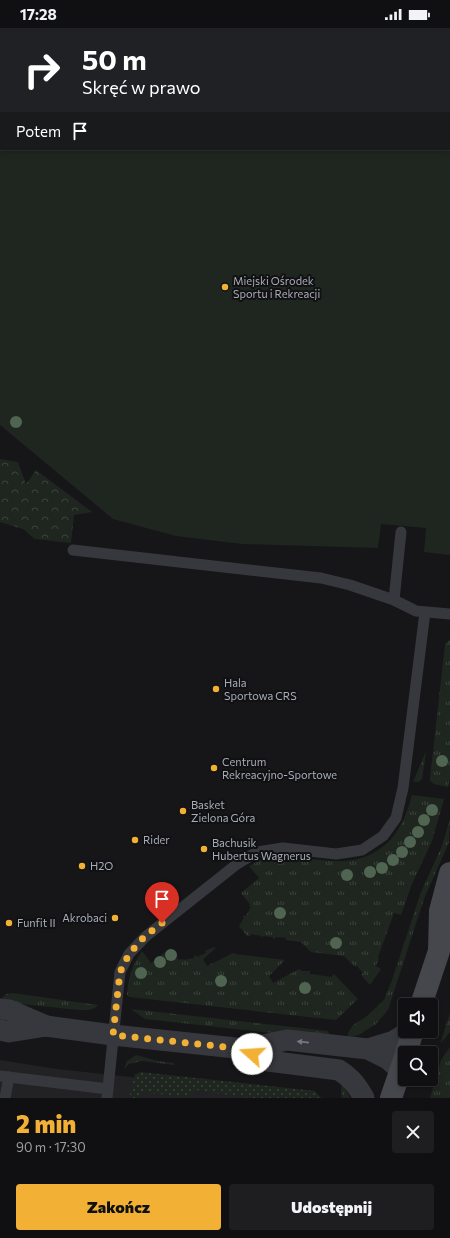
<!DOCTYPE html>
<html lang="pl">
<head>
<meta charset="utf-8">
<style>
  body { margin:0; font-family:Commissioner,sans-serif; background:#1e1e20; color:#f1f3f6; height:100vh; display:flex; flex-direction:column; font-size:15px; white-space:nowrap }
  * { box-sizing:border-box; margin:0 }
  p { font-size:13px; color:#9c9d9f }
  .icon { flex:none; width:22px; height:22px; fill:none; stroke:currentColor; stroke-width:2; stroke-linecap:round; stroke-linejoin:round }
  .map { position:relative; height:1070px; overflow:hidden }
  .side { display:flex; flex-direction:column; background:#101012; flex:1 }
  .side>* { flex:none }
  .guide { position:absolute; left:0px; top:0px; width:450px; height:122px; box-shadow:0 2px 6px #0003,0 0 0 1px #303032; background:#202124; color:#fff; overflow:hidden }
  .tools { position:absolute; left:398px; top:970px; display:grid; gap:8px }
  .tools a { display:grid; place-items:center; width:40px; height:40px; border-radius:4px; background:#101012; box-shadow:0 2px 6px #0003,0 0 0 1px #303032; font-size:20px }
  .pin { position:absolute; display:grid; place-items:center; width:34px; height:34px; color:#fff; margin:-41px -17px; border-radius:50% 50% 50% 0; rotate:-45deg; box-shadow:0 0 4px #0007 }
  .pin .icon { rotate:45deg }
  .me { position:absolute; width:44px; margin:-22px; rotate:289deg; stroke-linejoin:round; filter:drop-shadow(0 0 3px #0008) }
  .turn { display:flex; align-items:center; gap:14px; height:84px; padding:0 16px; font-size:18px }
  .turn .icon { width:52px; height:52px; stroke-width:2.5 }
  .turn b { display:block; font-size:28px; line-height:34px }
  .then { display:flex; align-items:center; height:38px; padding:0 16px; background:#0003; gap:8px; font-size:15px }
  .round { display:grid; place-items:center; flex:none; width:42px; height:42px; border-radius:4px; background:#1e1e20 }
  .overview { display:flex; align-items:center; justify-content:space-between; height:68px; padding:0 16px }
  h1 { font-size:24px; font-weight:800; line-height:30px; color:#f2b134 }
  .button { display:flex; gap:8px; margin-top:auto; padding:8px 16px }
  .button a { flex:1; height:46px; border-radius:4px; background:#f2b134; color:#111; font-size:16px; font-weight:800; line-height:46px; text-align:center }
  .button a+a { background:#1e1e20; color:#f1f3f6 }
  .status { display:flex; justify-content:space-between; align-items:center; height:28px; padding:0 20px; background:#101012; direction:ltr }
  .status svg { height:11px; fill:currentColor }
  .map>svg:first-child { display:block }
  .built { fill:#222225 }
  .grass { fill:url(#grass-tufts) }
  .forest { fill:url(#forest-crowns) }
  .park { fill:#1e261f; fill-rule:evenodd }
  .garden { fill:url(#garden-dots) }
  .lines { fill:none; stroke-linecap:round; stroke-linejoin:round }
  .lane { stroke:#37383d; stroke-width:11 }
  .street { stroke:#37383d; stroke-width:21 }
  .secondary { stroke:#45474d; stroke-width:22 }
  .tree { fill:#506452 }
  .oneway { fill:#757881 }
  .route { stroke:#f2b134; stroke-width:7; stroke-dasharray:0 12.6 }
  .poi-dot { fill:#f2b134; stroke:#111113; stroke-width:1.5 }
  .labels { text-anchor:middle; stroke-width:4; stroke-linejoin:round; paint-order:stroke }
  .poi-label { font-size:11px; fill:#a8adb8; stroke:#111113; text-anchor:start }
</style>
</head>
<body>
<div class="status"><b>17:28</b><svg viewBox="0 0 49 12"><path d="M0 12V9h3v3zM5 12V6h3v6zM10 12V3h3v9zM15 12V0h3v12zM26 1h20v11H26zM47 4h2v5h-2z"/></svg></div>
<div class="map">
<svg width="450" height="1070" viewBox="0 0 450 1070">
  <defs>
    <pattern id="grass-tufts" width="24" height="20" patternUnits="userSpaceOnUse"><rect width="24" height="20" fill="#1e261f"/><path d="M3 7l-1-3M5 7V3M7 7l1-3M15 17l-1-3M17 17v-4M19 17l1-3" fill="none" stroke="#3c433d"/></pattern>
    <pattern id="forest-crowns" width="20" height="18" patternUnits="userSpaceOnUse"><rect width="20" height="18" fill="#1e261f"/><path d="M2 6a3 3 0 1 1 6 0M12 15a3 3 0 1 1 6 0" fill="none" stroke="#3c433d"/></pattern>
    <pattern id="garden-dots" width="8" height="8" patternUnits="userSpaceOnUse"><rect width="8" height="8" fill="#1e261f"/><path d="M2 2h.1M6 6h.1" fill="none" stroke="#3c433d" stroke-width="1.8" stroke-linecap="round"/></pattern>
  </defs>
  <rect width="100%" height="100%" fill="#161618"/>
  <path class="built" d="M 0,1032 L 57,1041 L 325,1070 L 0,1070 Z"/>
  <g class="grass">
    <path d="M 450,611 L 450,750 L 448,759 L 434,756 L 430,753 L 430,750 L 445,617 Z"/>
    <path d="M 426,723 L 422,751 L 419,754 L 413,754 Z"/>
    <path d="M 412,767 L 444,771 L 432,813 L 412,856 L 401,887 L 394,885 L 378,929 L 379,930 L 376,938 L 381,941 L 370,957 L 361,947 L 363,945 L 357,938 L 355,939 L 344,928 L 311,924 L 301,914 L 286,912 L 286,910 L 275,909 L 275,911 L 273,911 L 273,909 L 263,908 L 262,909 L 261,909 L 261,908 L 251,906 L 250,908 L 247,908 L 239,898 L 244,890 L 243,889 L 244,887 L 246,888 L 251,879 L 249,878 L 250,876 L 241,865 L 259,850 L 249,838 C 255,835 262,831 269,829 C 277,827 288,828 296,829 C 328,833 358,840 385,817 C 400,804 407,786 412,767 Z"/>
    <path d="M 450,791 L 449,814 L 424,871 L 388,982 L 375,997 L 358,1007 L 348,1010 L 348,1005 L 353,997 L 367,988 L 384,972 L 392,952 L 421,864 L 442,818 Z"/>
    <path d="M 214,919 L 216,920 L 203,931 L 207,938 L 233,925 L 235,926 L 285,932 L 269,948 L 273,955 L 299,941 L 302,943 L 310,943 L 310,946 L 332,949 L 333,946 L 335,947 L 358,971 L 336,992 L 129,969 L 127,967 C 128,950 132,937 142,923 L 151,935 L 170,920 L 179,932 L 183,931 L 184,932 L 194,930 L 194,928 L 196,927 L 197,929 L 206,925 L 205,923 Z"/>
    <path d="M 12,965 L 98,977 C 93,983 86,982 79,982 L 1,974 C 3,967 5,966 12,965 Z"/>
    <path d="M 131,981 L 328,1003 L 329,1005 L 327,1011 L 145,991 Z"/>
    <path d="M 450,985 L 450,1004 L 440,1016 Z"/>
    <path d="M 450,1019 L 450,1070 L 430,1070 L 441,1032 Z"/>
    <path d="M 136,1027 L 158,1033 L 174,1035 L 174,1037 L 142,1033 L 129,1036 L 124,1041 L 127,1033 Z"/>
    <path d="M 342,1057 L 346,1061 L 350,1070 L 342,1070 L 341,1061 Z"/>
  </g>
  <path class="forest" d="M 0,431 L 18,434 L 26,456 L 36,442 L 92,484 L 74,487 L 71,515 L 35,511 L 23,501 L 0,494 Z"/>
  <path class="park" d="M 0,0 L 450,0 L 450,527 L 424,524 L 426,500 L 381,496 L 378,520 L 242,516 L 176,508 L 113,491 L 0,397 ZM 1,1 L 449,1 L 449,121 L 1,121 Z"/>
  <path class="garden" d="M 141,1044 L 315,1063 L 321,1070 L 250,1070 L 196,1062 L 188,1069 L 140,1064 L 138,1070 L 130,1070 L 130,1066 L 135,1046 Z"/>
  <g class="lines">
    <g class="lane">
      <path d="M 73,522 L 321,550 L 350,557 L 394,572 L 416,583 L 450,586"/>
      <path d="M 394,572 L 401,504"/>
      <path d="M 0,1048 L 108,1061"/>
      <path d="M 5,1070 L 9,1049"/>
      <path d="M 107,1070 L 120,944 L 129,926 L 145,909 L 237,836 L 257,824 L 283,820 L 336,826 L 362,822 L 383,808 L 396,790 L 403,760 L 425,584"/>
    </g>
    <g class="street">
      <path d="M 0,981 L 9,982 L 46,998"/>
      <path d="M 0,1002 L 9,1004 L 46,998 L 113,1007 L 245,1021 L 287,1012 L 368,1021 L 388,1031 L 401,1043"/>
      <path d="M 245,1021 L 260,1032 L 339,1042 C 351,1050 357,1057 364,1070"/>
      <path d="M 368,1021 L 394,1013 L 410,1003"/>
    </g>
    <g class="secondary">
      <path d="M 421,977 L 439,923 L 440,883 L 450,845"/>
      <path d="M 406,1025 L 413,1003"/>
      <path d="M 391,1070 L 405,1029"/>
    </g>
  </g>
  <g class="tree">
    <circle cx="16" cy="394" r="6"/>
    <circle cx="442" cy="733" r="6"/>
    <circle cx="432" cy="782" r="6"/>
    <circle cx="424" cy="792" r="6"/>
    <circle cx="418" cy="804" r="6"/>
    <circle cx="410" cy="814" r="6"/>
    <circle cx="402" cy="824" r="6"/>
    <circle cx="393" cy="832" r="6"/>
    <circle cx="382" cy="840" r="6"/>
    <circle cx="370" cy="844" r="6"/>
    <circle cx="347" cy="847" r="6"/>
    <circle cx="280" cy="885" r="6"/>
    <circle cx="336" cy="915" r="6"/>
    <circle cx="171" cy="927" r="6"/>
    <circle cx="160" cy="934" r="6"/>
    <circle cx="141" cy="945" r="6"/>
    <circle cx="221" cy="953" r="6"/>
    <circle cx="305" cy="960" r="6"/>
  </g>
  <defs><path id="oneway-solid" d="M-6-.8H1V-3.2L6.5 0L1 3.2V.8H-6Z"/></defs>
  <use class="oneway" href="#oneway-solid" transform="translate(303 1014) rotate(-174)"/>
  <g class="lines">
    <path class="route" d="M 162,895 L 145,908 L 129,926 L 120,944 L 113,1007 L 245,1021 L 252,1026"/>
  </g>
  <g class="poi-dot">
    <circle cx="225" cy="259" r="4"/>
    <circle cx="216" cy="661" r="4"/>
    <circle cx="214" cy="740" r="4"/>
    <circle cx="183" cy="783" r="4"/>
    <circle cx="135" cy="812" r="4"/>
    <circle cx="204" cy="821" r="4"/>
    <circle cx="82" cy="838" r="4"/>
    <circle cx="115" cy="890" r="4"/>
    <circle cx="9" cy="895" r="4"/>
  </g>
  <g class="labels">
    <g class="poi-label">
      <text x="233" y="257">Miejski Ośrodek<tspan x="233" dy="13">Sportu i Rekreacji</tspan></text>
      <text x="224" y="659">Hala<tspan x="224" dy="13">Sportowa CRS</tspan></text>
      <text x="222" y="738">Centrum<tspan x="222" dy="13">Rekreacyjno-Sportowe</tspan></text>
      <text x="191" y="781">Basket<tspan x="191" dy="13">Zielona Góra</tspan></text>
      <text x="143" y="816">Rider</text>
      <text x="212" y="819">Bachusik<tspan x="212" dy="13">Hubertus Wagnerus</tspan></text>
      <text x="90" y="842">H2O</text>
      <text x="107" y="894" text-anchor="end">Akrobaci</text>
      <text x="17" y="899">Funfit II</text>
    </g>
  </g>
</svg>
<div class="tools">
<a><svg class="icon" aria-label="sound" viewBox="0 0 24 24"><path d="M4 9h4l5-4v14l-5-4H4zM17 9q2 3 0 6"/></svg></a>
<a><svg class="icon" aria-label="search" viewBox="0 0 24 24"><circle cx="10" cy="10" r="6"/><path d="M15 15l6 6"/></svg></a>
</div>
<div class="pin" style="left:162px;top:895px;background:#d93025"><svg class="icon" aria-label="arrive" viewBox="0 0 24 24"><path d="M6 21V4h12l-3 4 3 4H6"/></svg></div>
<svg class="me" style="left:252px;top:1026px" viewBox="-20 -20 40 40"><circle r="19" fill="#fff"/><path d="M0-13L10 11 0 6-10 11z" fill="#f2b134"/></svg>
<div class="guide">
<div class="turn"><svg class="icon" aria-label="right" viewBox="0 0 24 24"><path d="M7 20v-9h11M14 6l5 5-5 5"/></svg><div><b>50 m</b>Skręć w prawo</div></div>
<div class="then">Potem<svg class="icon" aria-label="arrive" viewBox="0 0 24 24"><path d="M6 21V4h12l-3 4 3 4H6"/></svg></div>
</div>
</div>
<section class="side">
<div class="overview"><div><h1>2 min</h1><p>90 m · 17:30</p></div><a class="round"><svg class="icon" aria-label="close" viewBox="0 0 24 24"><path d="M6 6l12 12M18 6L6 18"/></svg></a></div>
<div class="button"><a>Zakończ</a><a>Udostępnij</a></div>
</section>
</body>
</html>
